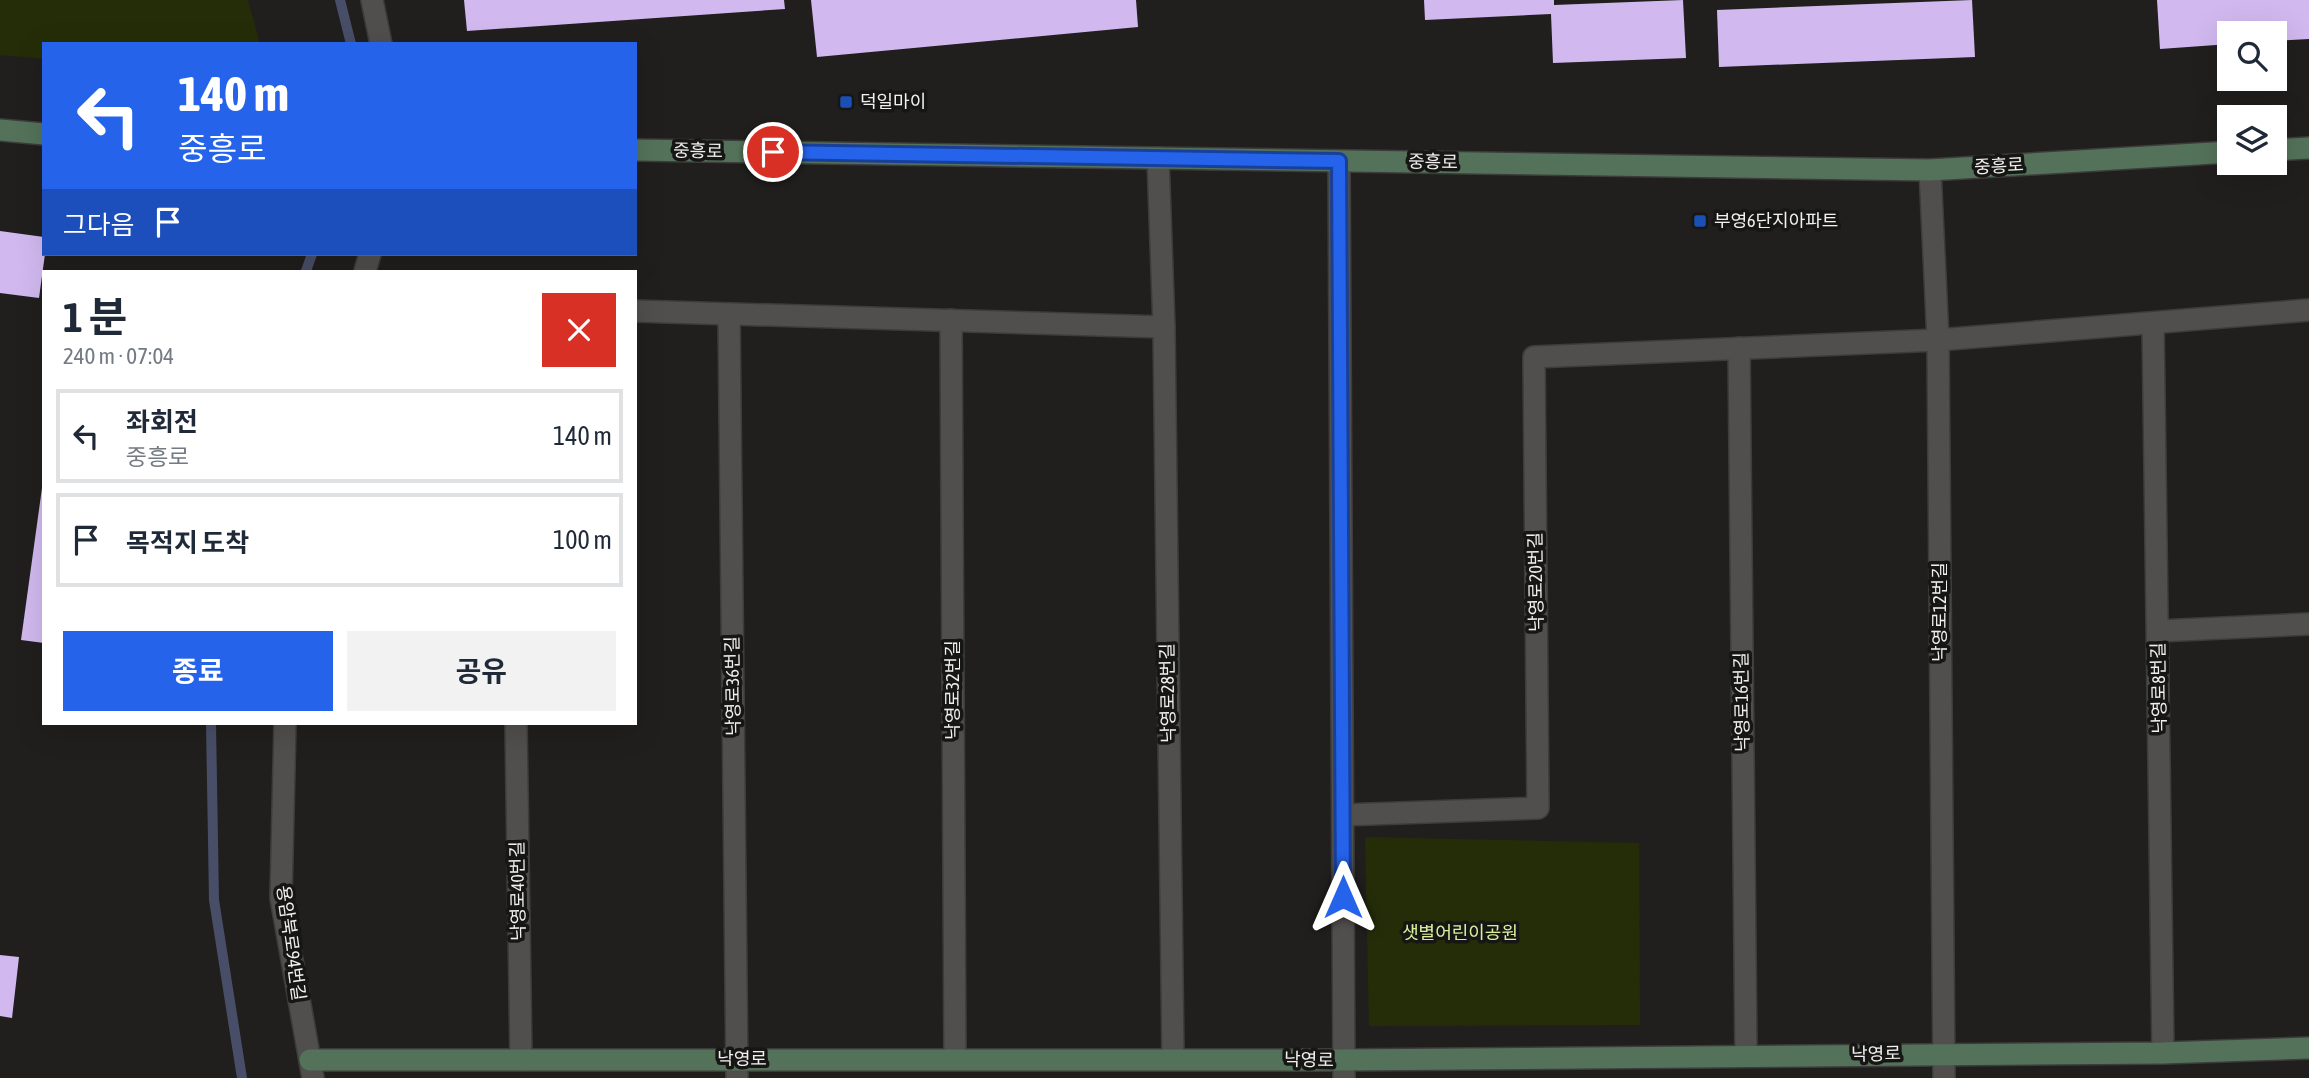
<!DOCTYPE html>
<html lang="ko">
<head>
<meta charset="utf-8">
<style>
  body { margin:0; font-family:"Asap Condensed","Noto Sans KR",sans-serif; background:#f2f2f3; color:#1f2937; height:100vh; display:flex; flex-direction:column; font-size:26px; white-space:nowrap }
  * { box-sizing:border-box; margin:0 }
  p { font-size:23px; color:#747a83 }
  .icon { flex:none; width:38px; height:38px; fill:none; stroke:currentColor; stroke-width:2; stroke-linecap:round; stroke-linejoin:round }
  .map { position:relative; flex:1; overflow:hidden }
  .details { position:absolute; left:42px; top:270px; width:595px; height:455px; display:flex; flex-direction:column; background:#fff; border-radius:0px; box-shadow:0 7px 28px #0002 }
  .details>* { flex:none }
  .guide { position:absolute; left:42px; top:42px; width:595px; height:214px; border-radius:0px; box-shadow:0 7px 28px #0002; background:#2563eb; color:#fff; overflow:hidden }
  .fabs { position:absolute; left:2217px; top:21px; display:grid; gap:14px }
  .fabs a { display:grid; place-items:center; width:70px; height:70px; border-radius:0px; background:#fff; box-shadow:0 7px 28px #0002; font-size:35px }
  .pin { position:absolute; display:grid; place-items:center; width:60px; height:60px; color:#fff; margin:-30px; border:4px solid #fff; border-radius:50%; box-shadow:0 2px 7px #0007 }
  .me { position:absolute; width:77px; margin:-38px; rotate:0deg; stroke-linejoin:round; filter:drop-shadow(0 0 5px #0008) }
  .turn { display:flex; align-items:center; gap:24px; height:147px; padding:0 21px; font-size:32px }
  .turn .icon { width:91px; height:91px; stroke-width:2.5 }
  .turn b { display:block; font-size:49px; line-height:60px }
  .then { display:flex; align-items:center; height:66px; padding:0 21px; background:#0003; gap:14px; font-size:26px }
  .round { display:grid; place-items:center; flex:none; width:74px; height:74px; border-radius:0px; background:#f2f2f3 }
  .headline { display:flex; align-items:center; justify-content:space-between; height:119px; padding:0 21px }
  h1 { font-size:42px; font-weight:700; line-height:52px }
  .button { display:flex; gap:14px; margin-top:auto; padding:14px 21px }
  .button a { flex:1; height:80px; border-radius:0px; background:#2563eb; color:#fff; font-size:28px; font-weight:700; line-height:80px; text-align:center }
  .button a+a { background:#f2f2f3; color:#1f2937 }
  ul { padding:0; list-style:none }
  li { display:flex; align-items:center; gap:21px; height:94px; margin:0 14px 10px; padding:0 7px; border:4px solid #e0e1e3; border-radius:0px }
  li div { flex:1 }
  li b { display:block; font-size:26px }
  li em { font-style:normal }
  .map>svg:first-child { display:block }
  .green { fill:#252d08 }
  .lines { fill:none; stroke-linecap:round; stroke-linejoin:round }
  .stream { stroke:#484e67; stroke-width:10 }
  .building { fill:#d1b9ef }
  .street-casing { stroke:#3c3c3a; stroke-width:24 }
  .secondary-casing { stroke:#3c3c3a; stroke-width:24 }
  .street { stroke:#504f4d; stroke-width:21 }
  .secondary { stroke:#54725a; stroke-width:21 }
  .route-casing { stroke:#184099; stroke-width:18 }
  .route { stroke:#2563eb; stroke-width:12 }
  .transit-dot { fill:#1a4fb4; stroke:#161614; stroke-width:2.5 }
  .labels { text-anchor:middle; stroke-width:7; stroke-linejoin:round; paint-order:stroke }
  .poi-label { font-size:18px; fill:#f1f0ef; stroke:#161614; text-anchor:start }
  .street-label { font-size:18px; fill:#f1f0ef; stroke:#161614 }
  .park-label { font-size:18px; fill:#d9ef9d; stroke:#161614 }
</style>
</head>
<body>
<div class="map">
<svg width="2309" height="1078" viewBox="0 0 2309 1078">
  <rect width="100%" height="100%" fill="#201f1d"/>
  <g class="green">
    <path d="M 0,0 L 248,0 L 260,44 L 44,44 L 44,59 L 0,55 Z"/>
    <path d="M 1365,837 L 1639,843 L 1640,1025 L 1369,1026 Z"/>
  </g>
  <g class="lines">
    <g class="stream">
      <path d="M 340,0 L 351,44"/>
      <path d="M 306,271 L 312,254"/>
      <path d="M 211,723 L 214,900 L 242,1078"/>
    </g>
  </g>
  <g class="building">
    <path d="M 464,0 L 784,0 L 785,9 L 467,31 Z"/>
    <path d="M 811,0 L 1136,0 L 1138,27 L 817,57 Z"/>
    <path d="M 1424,0 L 1554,0 L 1554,5 L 1683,0 L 1686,58 L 1553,63 L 1551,14 L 1425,20 Z"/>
    <path d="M 1972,0 L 1975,57 L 1719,67 L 1717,10 Z"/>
    <path d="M 2157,0 L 2309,0 L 2309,39 L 2275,41 L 2275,33 L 2230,33 L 2230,44 L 2160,49 Z"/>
    <path d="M 0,231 L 44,237 L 45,254 L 39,298 L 0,293 Z"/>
    <path d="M 42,488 L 44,488 L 44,643 L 21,640 Z"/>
    <path d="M 0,955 L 19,957 L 12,1018 L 0,1016 Z"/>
  </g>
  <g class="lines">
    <defs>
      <g id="street">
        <path d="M 372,0 L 381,44"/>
        <path d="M 1158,158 L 1164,327 L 1173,1058"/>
        <path d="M 1339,161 L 1344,1078"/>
        <path d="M 1930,170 L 1938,340 L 1944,1078"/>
        <path d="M 365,271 L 370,254"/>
        <path d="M 635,311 L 1164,327"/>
        <path d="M 729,314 L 737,1078"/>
        <path d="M 951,320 L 955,1059"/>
        <path d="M 2153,324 L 2163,1053"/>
        <path d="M 1739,348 L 1746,1055"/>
        <path d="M 2158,631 L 2309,624"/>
        <path d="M 285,723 L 281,898 L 313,1078"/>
        <path d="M 516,723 L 521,1060"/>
        <path d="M 1343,815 L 1538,808 L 1534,357 L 1938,340 L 2309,310"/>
      </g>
      <g id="secondary">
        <path d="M 0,130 L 44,134"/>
        <path d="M 635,150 L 1930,170 L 2230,152"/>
        <path d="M 2275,150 L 2309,148"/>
        <path d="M 310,1060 L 1344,1060 L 2163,1053 L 2309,1048"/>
      </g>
    </defs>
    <use href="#street" class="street-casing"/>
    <use href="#secondary" class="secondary-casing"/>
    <use href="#street" class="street"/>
    <use href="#secondary" class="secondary"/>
  </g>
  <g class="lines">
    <defs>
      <path id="route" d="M 773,152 L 1339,161 L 1343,897"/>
    </defs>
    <use href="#route" class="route-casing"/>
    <use href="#route" class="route"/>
  </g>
  <g class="transit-dot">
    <rect x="839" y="95" width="14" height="14" rx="3.5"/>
    <rect x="1693" y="214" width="14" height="14" rx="3.5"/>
  </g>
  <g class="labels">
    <g class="poi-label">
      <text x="860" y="108">덕일마이</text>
      <text x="1714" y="227">부영6단지아파트</text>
    </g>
    <g class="street-label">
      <text transform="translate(698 151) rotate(1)" y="6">중흥로</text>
      <text transform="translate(1433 162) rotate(1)" y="6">중흥로</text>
      <text transform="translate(1999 166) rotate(-3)" y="6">중흥로</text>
      <text transform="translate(1536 582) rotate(-91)" y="6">낙영로20번길</text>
      <text transform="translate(1940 612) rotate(-90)" y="6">낙영로12번길</text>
      <text transform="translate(733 686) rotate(-91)" y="6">낙영로36번길</text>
      <text transform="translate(2159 688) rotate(-91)" y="6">낙영로8번길</text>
      <text transform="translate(953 690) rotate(-90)" y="6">낙영로32번길</text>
      <text transform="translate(1168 693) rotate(-91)" y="6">낙영로28번길</text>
      <text transform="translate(1742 702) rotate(-91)" y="6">낙영로16번길</text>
      <text transform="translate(518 891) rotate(-91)" y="6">낙영로40번길</text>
      <text transform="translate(291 943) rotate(82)" y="6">용암북로94번길</text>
      <text transform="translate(1876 1054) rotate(-1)" y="6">낙영로</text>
      <text x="742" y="1065">낙영로</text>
      <text transform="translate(1309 1060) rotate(1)" y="6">낙영로</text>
    </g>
    <g class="park-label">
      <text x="1460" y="939">샛별어린이공원</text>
    </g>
  </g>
</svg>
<div class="fabs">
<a><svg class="icon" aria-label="search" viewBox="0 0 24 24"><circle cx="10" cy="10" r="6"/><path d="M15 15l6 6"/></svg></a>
<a><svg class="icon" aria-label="layers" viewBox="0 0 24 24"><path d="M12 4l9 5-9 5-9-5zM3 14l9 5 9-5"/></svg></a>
</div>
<div class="pin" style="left:773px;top:152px;background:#d93025"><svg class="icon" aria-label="arrive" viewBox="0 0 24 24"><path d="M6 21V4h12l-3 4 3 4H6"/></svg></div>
<svg class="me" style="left:1343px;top:897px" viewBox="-20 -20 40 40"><path d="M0-17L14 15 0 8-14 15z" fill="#2563eb" stroke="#fff" stroke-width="4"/></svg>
<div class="guide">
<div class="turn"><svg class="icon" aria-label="left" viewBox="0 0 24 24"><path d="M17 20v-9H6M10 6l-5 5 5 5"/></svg><div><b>140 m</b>중흥로</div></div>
<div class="then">그다음<svg class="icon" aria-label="arrive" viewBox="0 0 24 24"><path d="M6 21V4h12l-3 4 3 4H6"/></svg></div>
</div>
<section class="details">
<div class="headline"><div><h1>1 분</h1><p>240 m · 07:04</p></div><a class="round" style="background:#d93025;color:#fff"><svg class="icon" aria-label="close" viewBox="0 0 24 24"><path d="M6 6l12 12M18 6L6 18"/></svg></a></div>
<ul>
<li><svg class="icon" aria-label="left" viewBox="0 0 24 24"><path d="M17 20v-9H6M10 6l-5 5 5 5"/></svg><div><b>좌회전</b><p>중흥로</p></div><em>140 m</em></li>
<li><svg class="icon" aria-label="arrive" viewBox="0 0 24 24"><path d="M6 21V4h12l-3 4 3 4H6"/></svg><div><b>목적지 도착</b></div><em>100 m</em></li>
</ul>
<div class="button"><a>종료</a><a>공유</a></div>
</section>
</div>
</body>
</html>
